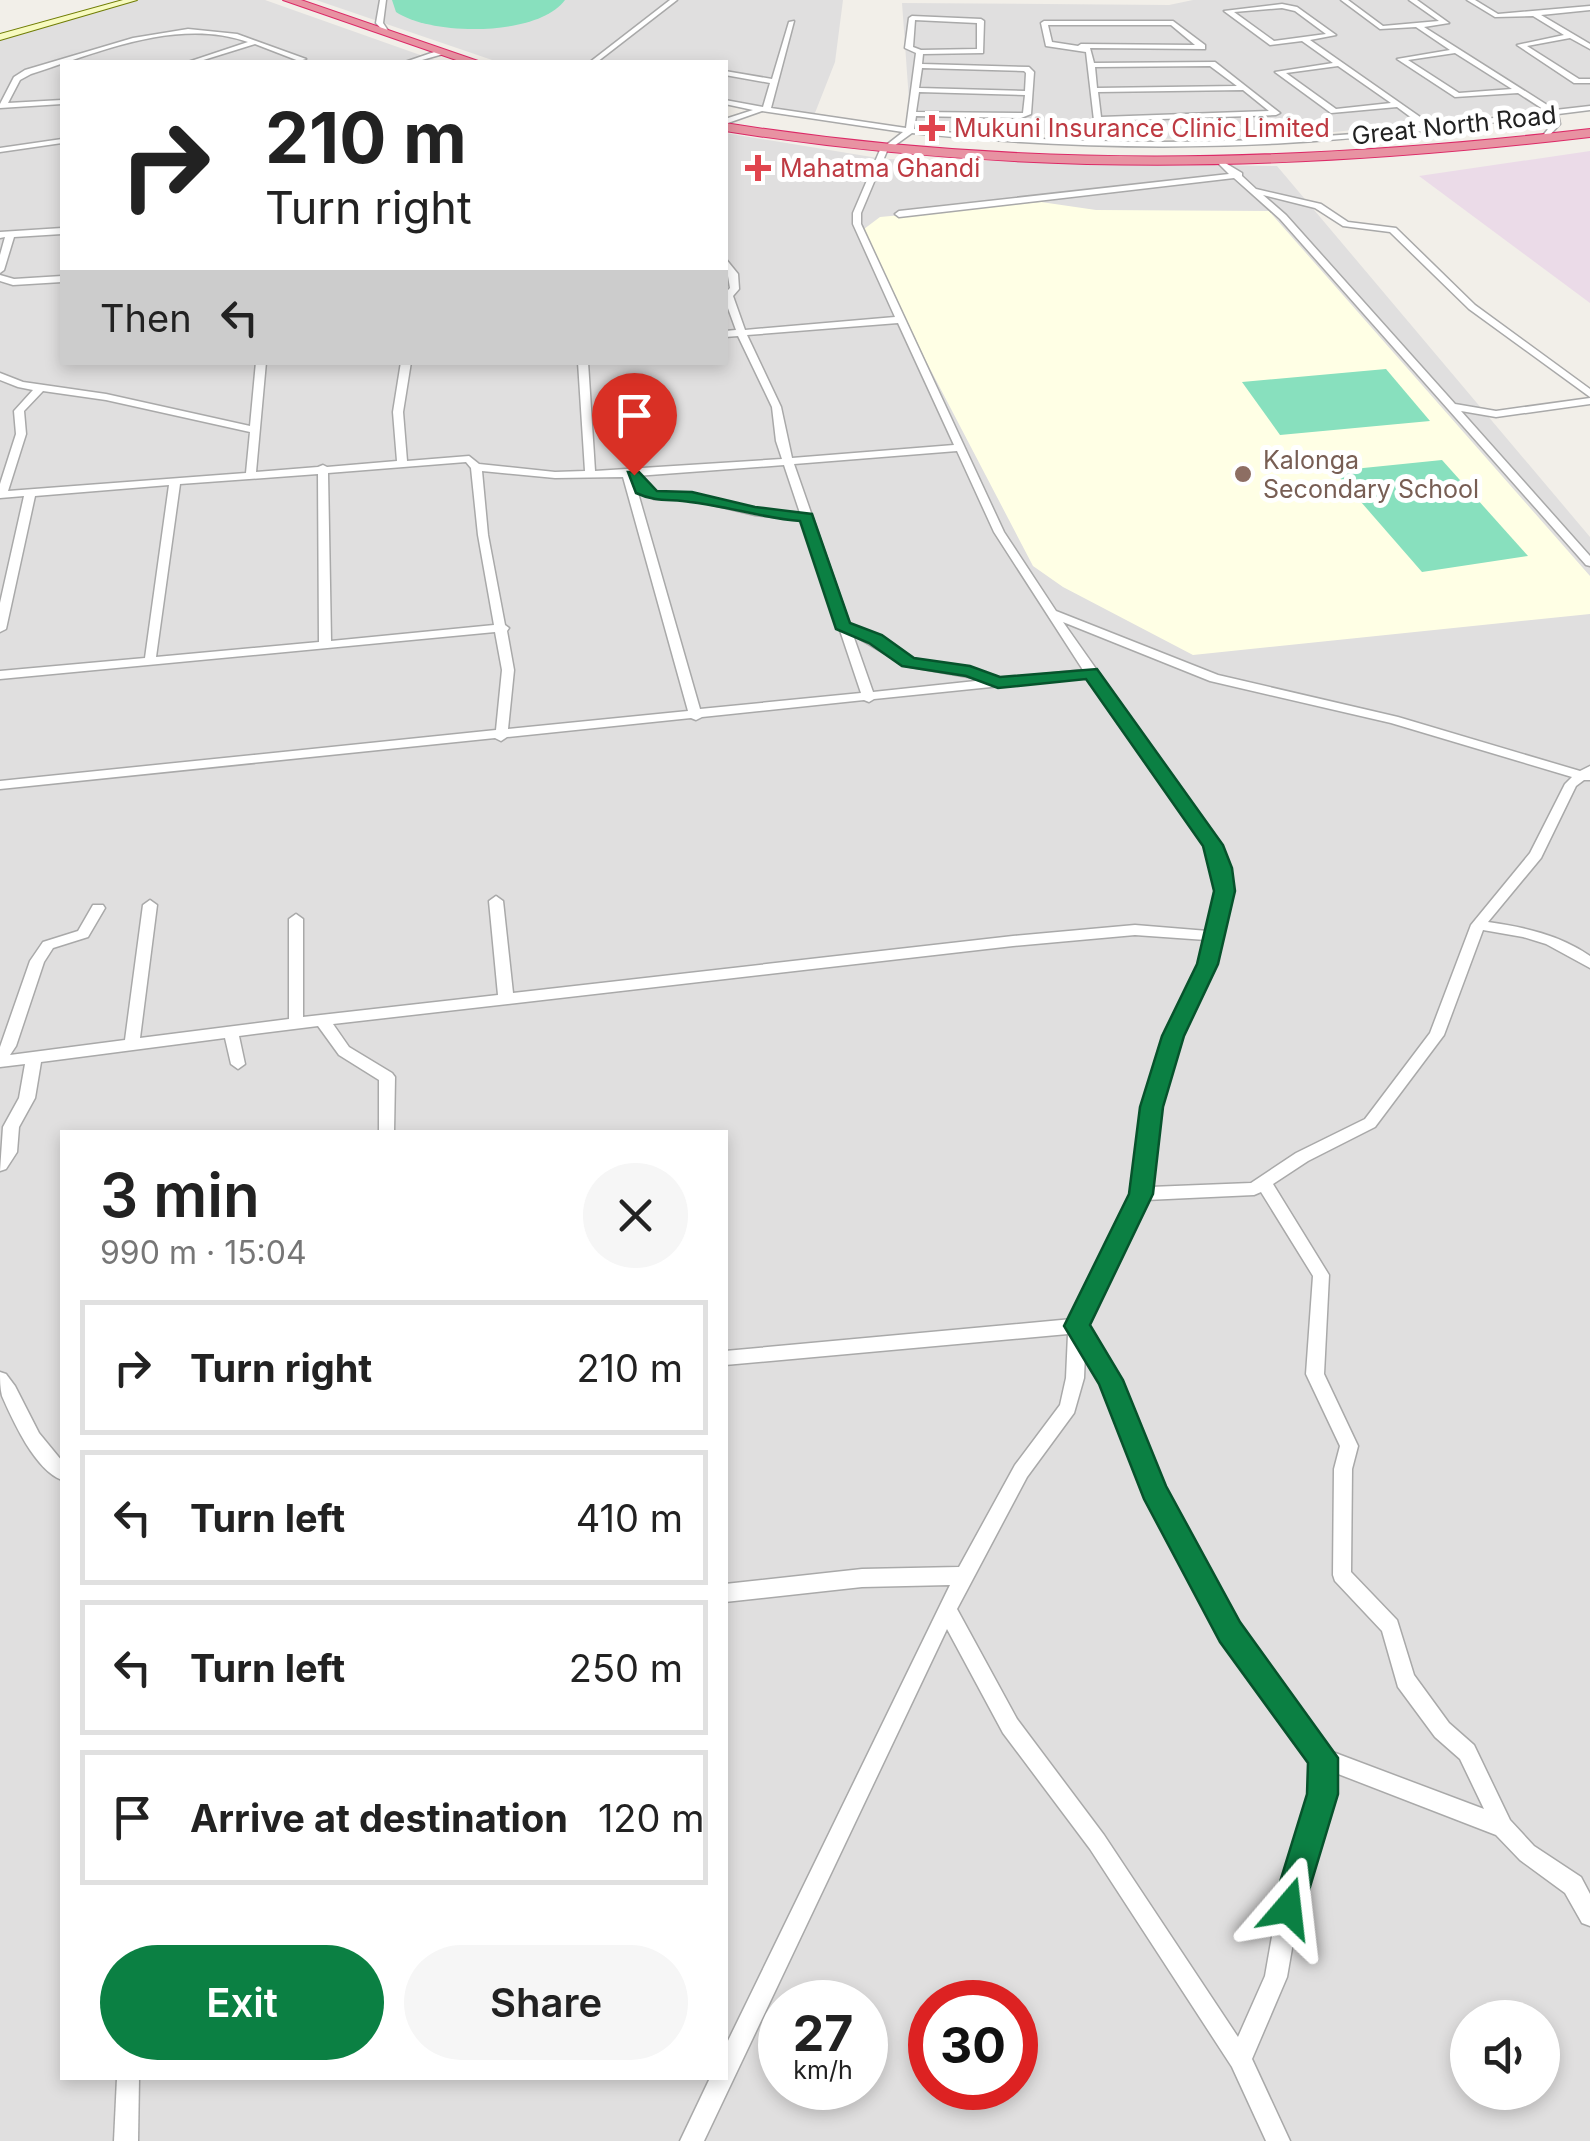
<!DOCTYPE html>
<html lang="en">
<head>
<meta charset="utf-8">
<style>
  body { margin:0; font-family:Inter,sans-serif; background:#f6f6f6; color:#222; height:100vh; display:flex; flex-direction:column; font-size:38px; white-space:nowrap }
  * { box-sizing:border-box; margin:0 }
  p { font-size:32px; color:#767676 }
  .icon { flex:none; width:55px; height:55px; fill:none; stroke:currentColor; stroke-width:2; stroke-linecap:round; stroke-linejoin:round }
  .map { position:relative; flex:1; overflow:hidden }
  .details { position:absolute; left:60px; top:1130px; width:668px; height:950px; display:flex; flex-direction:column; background:#fff; border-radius:0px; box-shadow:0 5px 15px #0003 }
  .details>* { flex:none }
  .hud { position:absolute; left:60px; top:60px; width:668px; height:305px; border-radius:0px; box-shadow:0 5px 15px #0003; background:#fff; color:#222; overflow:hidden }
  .controls { position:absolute; left:1450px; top:2000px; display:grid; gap:20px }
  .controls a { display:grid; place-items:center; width:110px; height:110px; border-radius:50%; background:#fff; box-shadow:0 5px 15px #0003; font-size:50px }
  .speed { position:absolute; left:758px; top:1980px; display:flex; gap:20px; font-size:50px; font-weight:700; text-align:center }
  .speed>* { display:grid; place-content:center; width:130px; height:130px; border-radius:50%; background:#fff; box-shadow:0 5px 15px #0003; line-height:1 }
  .speed small { font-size:25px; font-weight:400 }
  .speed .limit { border:15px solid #d22; background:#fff; color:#111 }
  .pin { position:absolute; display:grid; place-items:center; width:85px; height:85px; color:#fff; margin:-102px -42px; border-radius:50% 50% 50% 0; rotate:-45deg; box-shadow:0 0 10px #0007 }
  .pin .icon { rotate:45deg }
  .me { position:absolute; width:110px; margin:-55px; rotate:17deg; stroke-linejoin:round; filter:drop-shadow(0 0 8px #0008) }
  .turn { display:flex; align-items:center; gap:35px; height:210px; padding:0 40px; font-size:45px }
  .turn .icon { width:130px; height:130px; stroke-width:2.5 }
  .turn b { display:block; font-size:70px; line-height:85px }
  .then { display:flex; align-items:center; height:95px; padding:0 40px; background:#0003; gap:20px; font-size:38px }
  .round { display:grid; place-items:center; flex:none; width:105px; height:105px; border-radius:52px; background:#f6f6f6 }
  .headline { display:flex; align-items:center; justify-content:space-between; height:170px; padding:0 40px }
  h1 { font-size:60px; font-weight:600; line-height:75px }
  .cta { display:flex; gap:20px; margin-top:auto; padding:20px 40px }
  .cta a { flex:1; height:115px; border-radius:60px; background:#0b8043; color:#fff; font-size:40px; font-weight:600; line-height:115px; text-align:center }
  .cta a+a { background:#f6f6f6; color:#222 }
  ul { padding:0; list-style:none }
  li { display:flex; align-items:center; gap:30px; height:135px; margin:0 20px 15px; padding:0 20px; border:5px solid #e0e0e0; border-radius:0px }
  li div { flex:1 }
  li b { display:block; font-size:38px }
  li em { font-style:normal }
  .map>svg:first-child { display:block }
  .residential { fill:#e0dfdf; fill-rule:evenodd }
  .industrial { fill:#ebdbe8 }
  .education { fill:#ffffe5 }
  .pitch { fill:#88e0be }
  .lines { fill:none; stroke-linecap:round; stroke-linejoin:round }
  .street-casing { stroke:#a9a9a9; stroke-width:3 }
  .secondary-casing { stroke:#707d05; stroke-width:2 }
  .highway-casing { stroke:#dc2a67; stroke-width:2 }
  .street { fill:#fff; fill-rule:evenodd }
  .secondary { fill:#f7fabf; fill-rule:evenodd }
  .highway { fill:#e892a2; fill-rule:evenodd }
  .route { fill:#0b8043; stroke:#07532c; stroke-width:2.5 }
  .health-dot { fill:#e0444e; stroke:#fff; stroke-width:4 }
  .education-dot { fill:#8d6e63; stroke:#fff; stroke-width:4 }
  .labels { text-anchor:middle; stroke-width:10; stroke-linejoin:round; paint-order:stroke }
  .far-street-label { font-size:25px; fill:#222; stroke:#fff }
  .far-health-label { font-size:25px; fill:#be3a42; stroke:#fff; text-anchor:start }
  .far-education-label { font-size:25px; fill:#785e54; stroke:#fff; text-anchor:start }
</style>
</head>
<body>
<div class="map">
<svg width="1590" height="2141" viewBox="0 0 1590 2141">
  <rect width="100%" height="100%" fill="#f2efe9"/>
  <g class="residential">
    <path d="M 134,0 L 265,0 L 440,62 L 62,62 L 62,362 L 725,362 L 725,133 L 884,159 L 1277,166 L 1590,537 L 1590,2141 L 0,2141 L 0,36 ZM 62,1132 L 725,1132 L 725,2078 L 62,2078 ZM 780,2002 L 865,2002 L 865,2088 L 780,2088 ZM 930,2002 L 1015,2002 L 1015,2088 L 930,2088 ZM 1468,2018 L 1542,2018 L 1542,2092 L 1468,2092 Z"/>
    <path d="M 316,0 L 843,0 L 835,62 L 813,118 L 725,100 L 725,62 L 498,62 Z"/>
    <path d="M 1193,0 L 1590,0 L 1590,105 L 1296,136 L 1149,139 L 911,128 L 902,3 L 1169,5 Z"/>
  </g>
  <path class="industrial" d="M 1590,151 L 1590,303 L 1419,176 Z"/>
  <path class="education" d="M 1041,202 L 1096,210 L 1269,211 L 1590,576 L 1590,614 L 1193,655 L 1063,587 L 1033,566 L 926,361 L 864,229 L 880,217 Z"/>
  <g class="pitch">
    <path d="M 392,0 L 565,0 C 538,37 431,36 396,12 Z"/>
    <path d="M 1386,369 L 1430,421 L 1280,435 L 1242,382 Z"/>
    <path d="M 1442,460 L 1528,556 L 1422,572 L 1334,471 Z"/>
  </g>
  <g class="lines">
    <defs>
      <g id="street">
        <path d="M 380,0 L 386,0 L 383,23 L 391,35 L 387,35 L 376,23 Z"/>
        <path d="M 670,0 L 677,0 L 597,62 L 590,62 Z"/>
        <path d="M 1341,0 L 1348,0 L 1383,26 L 1439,21 L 1409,0 L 1417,0 L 1449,23 L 1424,27 L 1555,110 L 1590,106 L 1590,110 L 1558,114 L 1560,124 L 1545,140 L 1541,138 L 1552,124 L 1551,115 C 1462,127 1374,138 1285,143 C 1161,150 1036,146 912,133 L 887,151 L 861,213 L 861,224 L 1004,532 L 1056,611 L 1218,675 L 1398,717 L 1580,771 L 1590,766 L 1590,780 L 1584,780 L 1576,786 L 1541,858 L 1488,922 C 1524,927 1560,935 1590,956 L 1590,968 L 1546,944 L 1523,937 L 1483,930 L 1444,1035 L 1375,1127 L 1308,1161 L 1273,1184 L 1329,1275 L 1324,1374 L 1358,1446 L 1352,1469 L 1351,1572 L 1397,1620 L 1414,1675 L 1449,1723 L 1474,1745 L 1510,1820 L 1534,1846 L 1581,1877 L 1590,1894 L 1590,1926 L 1582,1923 L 1565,1893 L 1520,1860 L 1496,1835 L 1333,1772 L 1333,1794 L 1299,1908 L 1287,1977 L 1252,2059 L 1290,2141 L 1266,2141 L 1232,2067 L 1090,1849 L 1003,1733 L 947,1629 L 704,2141 L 680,2141 L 710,2078 L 725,2078 L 725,2047 L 950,1585 L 862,1587 L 725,1602 L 725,1584 L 862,1569 L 959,1567 L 1015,1465 L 1060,1405 L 1066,1378 L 1068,1334 L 725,1365 L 725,1351 L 1072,1319 L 1133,1194 L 1144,1107 L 1166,1036 L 1201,964 L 1206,940 L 1135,935 L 1013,946 L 333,1024 L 349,1047 L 392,1073 L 395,1077 L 394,1132 L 379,1132 L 379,1080 L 339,1055 L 318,1026 L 239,1036 L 245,1064 L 238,1069 L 231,1064 L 225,1038 L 41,1062 L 35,1098 L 19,1127 L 17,1152 L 6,1169 L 0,1171 L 3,1127 L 19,1098 L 25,1064 L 0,1067 L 0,1047 L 30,961 L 43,942 L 78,931 L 93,905 L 103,905 L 105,908 L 88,937 L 53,948 L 44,962 L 16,1046 L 10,1055 L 125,1040 L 143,905 L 150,900 L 157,905 L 140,1038 L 289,1019 L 289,919 L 296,914 L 303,919 L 303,1017 L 498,995 L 489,901 L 496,896 L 503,901 L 513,993 L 1013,936 L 1135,925 L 1208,931 L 1217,891 L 1206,845 L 1088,677 L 874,699 L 869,702 L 864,700 L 702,717 L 696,720 L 691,718 L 507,737 L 501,741 L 495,738 L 0,789 L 0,781 L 496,730 L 502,670 L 495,632 L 0,679 L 0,671 L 145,658 L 169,485 L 35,496 L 6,629 L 0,632 L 0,603 L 24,496 L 0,498 L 0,484 L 16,434 L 14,411 L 33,390 L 18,387 L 0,380 L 0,373 L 23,382 L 106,394 L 250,426 L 256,362 L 266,362 L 256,472 L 318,467 L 323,465 L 327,467 L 397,461 L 393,412 L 401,362 L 411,362 L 403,412 L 407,461 L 469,456 L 479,464 L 555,472 L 585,471 L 578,362 L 588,362 L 595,471 L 782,459 L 776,441 L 772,407 L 738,336 L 725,337 L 725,331 L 736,330 L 725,300 L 725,293 L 730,288 L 725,258 L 738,274 L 739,289 L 733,296 L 745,330 L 895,317 L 853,224 L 853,213 L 880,150 L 903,132 L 762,111 L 725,124 L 725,119 L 753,110 L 725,104 L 725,100 L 763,107 L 770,83 L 725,75 L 725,71 L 772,79 L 789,22 L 794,21 L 771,108 L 906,128 L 916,53 L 905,48 L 909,18 L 912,16 L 981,19 L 984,21 L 983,53 L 923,54 L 922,64 L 1029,67 L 1034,72 L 1031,114 L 1021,118 L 916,116 L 914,129 C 1084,147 1255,146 1424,127 L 1397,107 L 1331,113 L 1275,72 L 1333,63 L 1302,41 L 1270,45 L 1224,11 L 1282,4 L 1297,7 L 1336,35 L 1310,40 L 1433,126 L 1546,111 L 1518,93 L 1455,97 L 1397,59 L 1450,50 L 1416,27 L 1380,29 ZM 1282,8 L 1295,11 L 1326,34 L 1274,41 L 1234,12 ZM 915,20 L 977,23 L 977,49 L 921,50 L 913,47 ZM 1455,53 L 1512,89 L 1459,93 L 1408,60 ZM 1338,66 L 1391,103 L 1336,109 L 1286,73 ZM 922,68 L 1024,71 L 1026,73 L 1025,91 L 919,88 ZM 919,92 L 1025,95 L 1023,113 L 916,112 ZM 898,323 L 954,445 L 792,458 L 781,407 L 747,335 ZM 43,391 L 106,400 L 250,432 L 246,473 L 8,491 L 26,434 L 24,411 ZM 957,451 L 994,532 L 1083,670 L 1000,679 L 977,670 L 915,661 L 850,625 L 794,464 ZM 466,462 L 471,468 L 478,535 L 494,625 L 331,641 L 328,473 ZM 784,465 L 800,513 L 755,509 L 692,494 L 657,493 L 636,476 ZM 482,471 L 555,478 L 623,477 L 688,711 L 508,729 L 514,670 L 507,631 L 509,628 L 505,625 L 488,535 ZM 318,474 L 319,642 L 156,657 L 180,484 ZM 636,486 L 654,499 L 692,500 L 755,515 L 803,520 L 861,693 L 700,709 ZM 1063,622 L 1210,681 L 1391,723 L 1572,777 L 1565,784 L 1530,853 L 1471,925 L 1430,1033 L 1365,1119 L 1296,1153 L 1251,1183 L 1150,1187 L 1160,1107 L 1180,1036 L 1215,964 L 1231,891 L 1220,845 ZM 853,635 L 906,666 L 985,680 L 873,692 ZM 1261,1192 L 1313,1276 L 1306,1374 L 1340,1446 L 1334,1469 L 1333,1575 L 1335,1581 L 1382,1631 L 1398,1687 L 1435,1737 L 1460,1759 L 1484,1809 L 1330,1751 L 1237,1626 L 1162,1487 L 1116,1375 L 1086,1325 L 1146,1200 L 1254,1195 ZM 1085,1353 L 1102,1383 L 1148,1496 L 1223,1638 L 1313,1761 L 1313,1794 L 1277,1908 L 1265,1976 L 1238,2037 L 1104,1835 L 1017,1719 L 957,1609 L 1027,1477 L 1074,1413 L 1084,1378 Z"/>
        <path d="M 1467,0 L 1475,0 L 1498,14 L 1590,6 L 1590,10 L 1541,15 L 1590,44 L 1590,49 L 1570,38 L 1527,46 L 1579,79 L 1590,79 L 1590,83 L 1574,83 L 1517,45 L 1564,35 L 1533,16 L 1495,17 Z"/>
        <path d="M 1044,21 L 1173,21 L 1205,45 L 1205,49 L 1090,48 L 1094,63 L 1215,62 L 1280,113 L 1276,115 L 1101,121 L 1101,129 L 1095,129 L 1086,52 L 1046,46 L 1041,23 ZM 1048,25 L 1171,25 L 1195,45 L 1081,44 L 1078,46 L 1052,42 ZM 1210,66 L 1237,86 L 1097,88 L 1095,67 ZM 1243,90 L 1269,111 L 1101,117 L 1098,92 Z"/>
        <path d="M 188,29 L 237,34 L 306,59 L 299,61 L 255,44 L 197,62 L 188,62 L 248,42 C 177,17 97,53 31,74 L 20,80 L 8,103 L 62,100 L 62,104 L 0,108 L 0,104 L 14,77 L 25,70 L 133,38 Z"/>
        <path d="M 440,50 L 443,54 L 415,62 L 405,62 Z"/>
        <path d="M 62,139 L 62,143 L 0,152 L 0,148 Z"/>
        <path d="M 1222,161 L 1242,173 L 1242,176 L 1256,189 L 1321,204 L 1348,222 L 1396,228 L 1475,305 L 1590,389 L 1590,397 L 1469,309 L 1390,232 L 1343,226 L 1315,208 L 1263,195 L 1286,215 L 1455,404 L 1496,411 L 1590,398 L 1590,404 L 1496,417 L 1461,411 L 1590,556 L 1590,566 L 1586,565 L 1280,219 L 1234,178 L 899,217 L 895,214 L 899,211 L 1229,174 L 1218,163 Z"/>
        <path d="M 62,228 L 62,234 L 14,237 L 4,270 L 0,273 L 0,255 L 5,237 L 0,238 L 0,232 Z"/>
        <path d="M 0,275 L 14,279 L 62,276 L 62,282 L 13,285 L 0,281 Z"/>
        <path d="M 0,1372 L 6,1374 L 15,1386 L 39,1433 L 62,1461 L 62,1480 C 35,1470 13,1421 2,1396 C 0,1388 0,1380 0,1372 Z"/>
        <path d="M 117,2078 L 139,2078 L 138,2141 L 114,2141 Z"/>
      </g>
      <path id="secondary" d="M 123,0 L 137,0 L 0,40 L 0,34 Z"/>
      <g id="highway">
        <path d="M 283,0 L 301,0 L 481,62 L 462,62 Z"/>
        <path d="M 725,123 C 1021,170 1293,163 1590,129 L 1590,137 C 1293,172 1022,178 725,131 Z"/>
      </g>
    </defs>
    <use href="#street" class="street-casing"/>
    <use href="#secondary" class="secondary-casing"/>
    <use href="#highway" class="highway-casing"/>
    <use href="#street" class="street"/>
    <use href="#secondary" class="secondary"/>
    <use href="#highway" class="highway"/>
  </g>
  <path class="route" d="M 628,472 L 639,472 L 657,491 L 692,492 L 755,507 L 812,514 L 850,623 L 882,635 L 914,658 L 970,666 L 1000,677 L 1097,669 L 1223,845 L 1232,868 L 1235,891 L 1218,964 L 1184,1036 L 1163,1107 L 1153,1194 L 1090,1325 L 1123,1380 L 1166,1486 L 1240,1622 L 1338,1758 L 1338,1794 L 1300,1920 L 1288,1925 L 1277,1920 L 1272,1908 L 1307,1794 L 1308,1763 L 1220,1642 L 1144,1499 L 1099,1384 L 1064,1326 L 1129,1194 L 1140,1107 L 1162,1036 L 1197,964 L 1214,891 L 1203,846 L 1086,679 L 998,688 L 966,676 L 902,666 L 869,643 L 836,629 L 800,521 C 762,518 727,506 690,502 C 671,499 655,502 636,493 Z"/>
  <g class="health-dot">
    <path d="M927 113h10v10h10v10h-10v10h-10v-10h-10v-10h10z"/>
    <path d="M753 153h10v10h10v10h-10v10h-10v-10h-10v-10h10z"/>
  </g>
  <circle class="education-dot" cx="1243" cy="474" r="10"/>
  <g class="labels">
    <g class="far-street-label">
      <text transform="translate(1454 125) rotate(-6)" y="9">Great North Road</text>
    </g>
    <g class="far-health-label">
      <text x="954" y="137">Mukuni Insurance Clinic Limited</text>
      <text x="780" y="177">Mahatma Ghandi</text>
    </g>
    <g class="far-education-label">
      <text x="1263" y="469">Kalonga<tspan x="1263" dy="29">Secondary School</tspan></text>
    </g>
  </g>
</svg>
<div class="controls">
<a><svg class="icon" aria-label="sound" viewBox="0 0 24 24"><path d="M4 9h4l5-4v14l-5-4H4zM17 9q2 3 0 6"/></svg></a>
</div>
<div class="speed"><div>27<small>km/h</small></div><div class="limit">30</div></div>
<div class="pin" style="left:634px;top:475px;background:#d93025"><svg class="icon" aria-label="arrive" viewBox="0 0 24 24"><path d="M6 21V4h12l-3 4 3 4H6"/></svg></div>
<svg class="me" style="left:1288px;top:1908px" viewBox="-20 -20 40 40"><path d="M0-17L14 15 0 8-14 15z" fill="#0b8043" stroke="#fff" stroke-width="4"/></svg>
<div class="hud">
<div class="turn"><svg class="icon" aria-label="right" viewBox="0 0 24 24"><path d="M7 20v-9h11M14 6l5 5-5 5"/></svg><div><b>210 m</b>Turn right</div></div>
<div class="then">Then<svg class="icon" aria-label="left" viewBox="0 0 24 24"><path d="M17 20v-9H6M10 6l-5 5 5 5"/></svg></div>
</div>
<section class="details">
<div class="headline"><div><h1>3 min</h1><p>990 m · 15:04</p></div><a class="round"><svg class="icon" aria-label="close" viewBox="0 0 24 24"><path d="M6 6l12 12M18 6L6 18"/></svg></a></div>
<ul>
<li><svg class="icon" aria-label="right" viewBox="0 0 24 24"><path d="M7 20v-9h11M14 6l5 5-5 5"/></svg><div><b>Turn right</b></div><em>210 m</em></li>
<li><svg class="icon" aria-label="left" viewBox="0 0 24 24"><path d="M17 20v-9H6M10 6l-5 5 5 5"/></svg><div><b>Turn left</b></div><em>410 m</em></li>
<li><svg class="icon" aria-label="left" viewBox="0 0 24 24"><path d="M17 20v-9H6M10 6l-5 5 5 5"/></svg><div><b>Turn left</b></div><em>250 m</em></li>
<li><svg class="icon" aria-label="arrive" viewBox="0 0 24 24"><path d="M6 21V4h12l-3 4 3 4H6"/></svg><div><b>Arrive at destination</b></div><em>120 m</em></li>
</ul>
<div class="cta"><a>Exit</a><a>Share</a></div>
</section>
</div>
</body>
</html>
